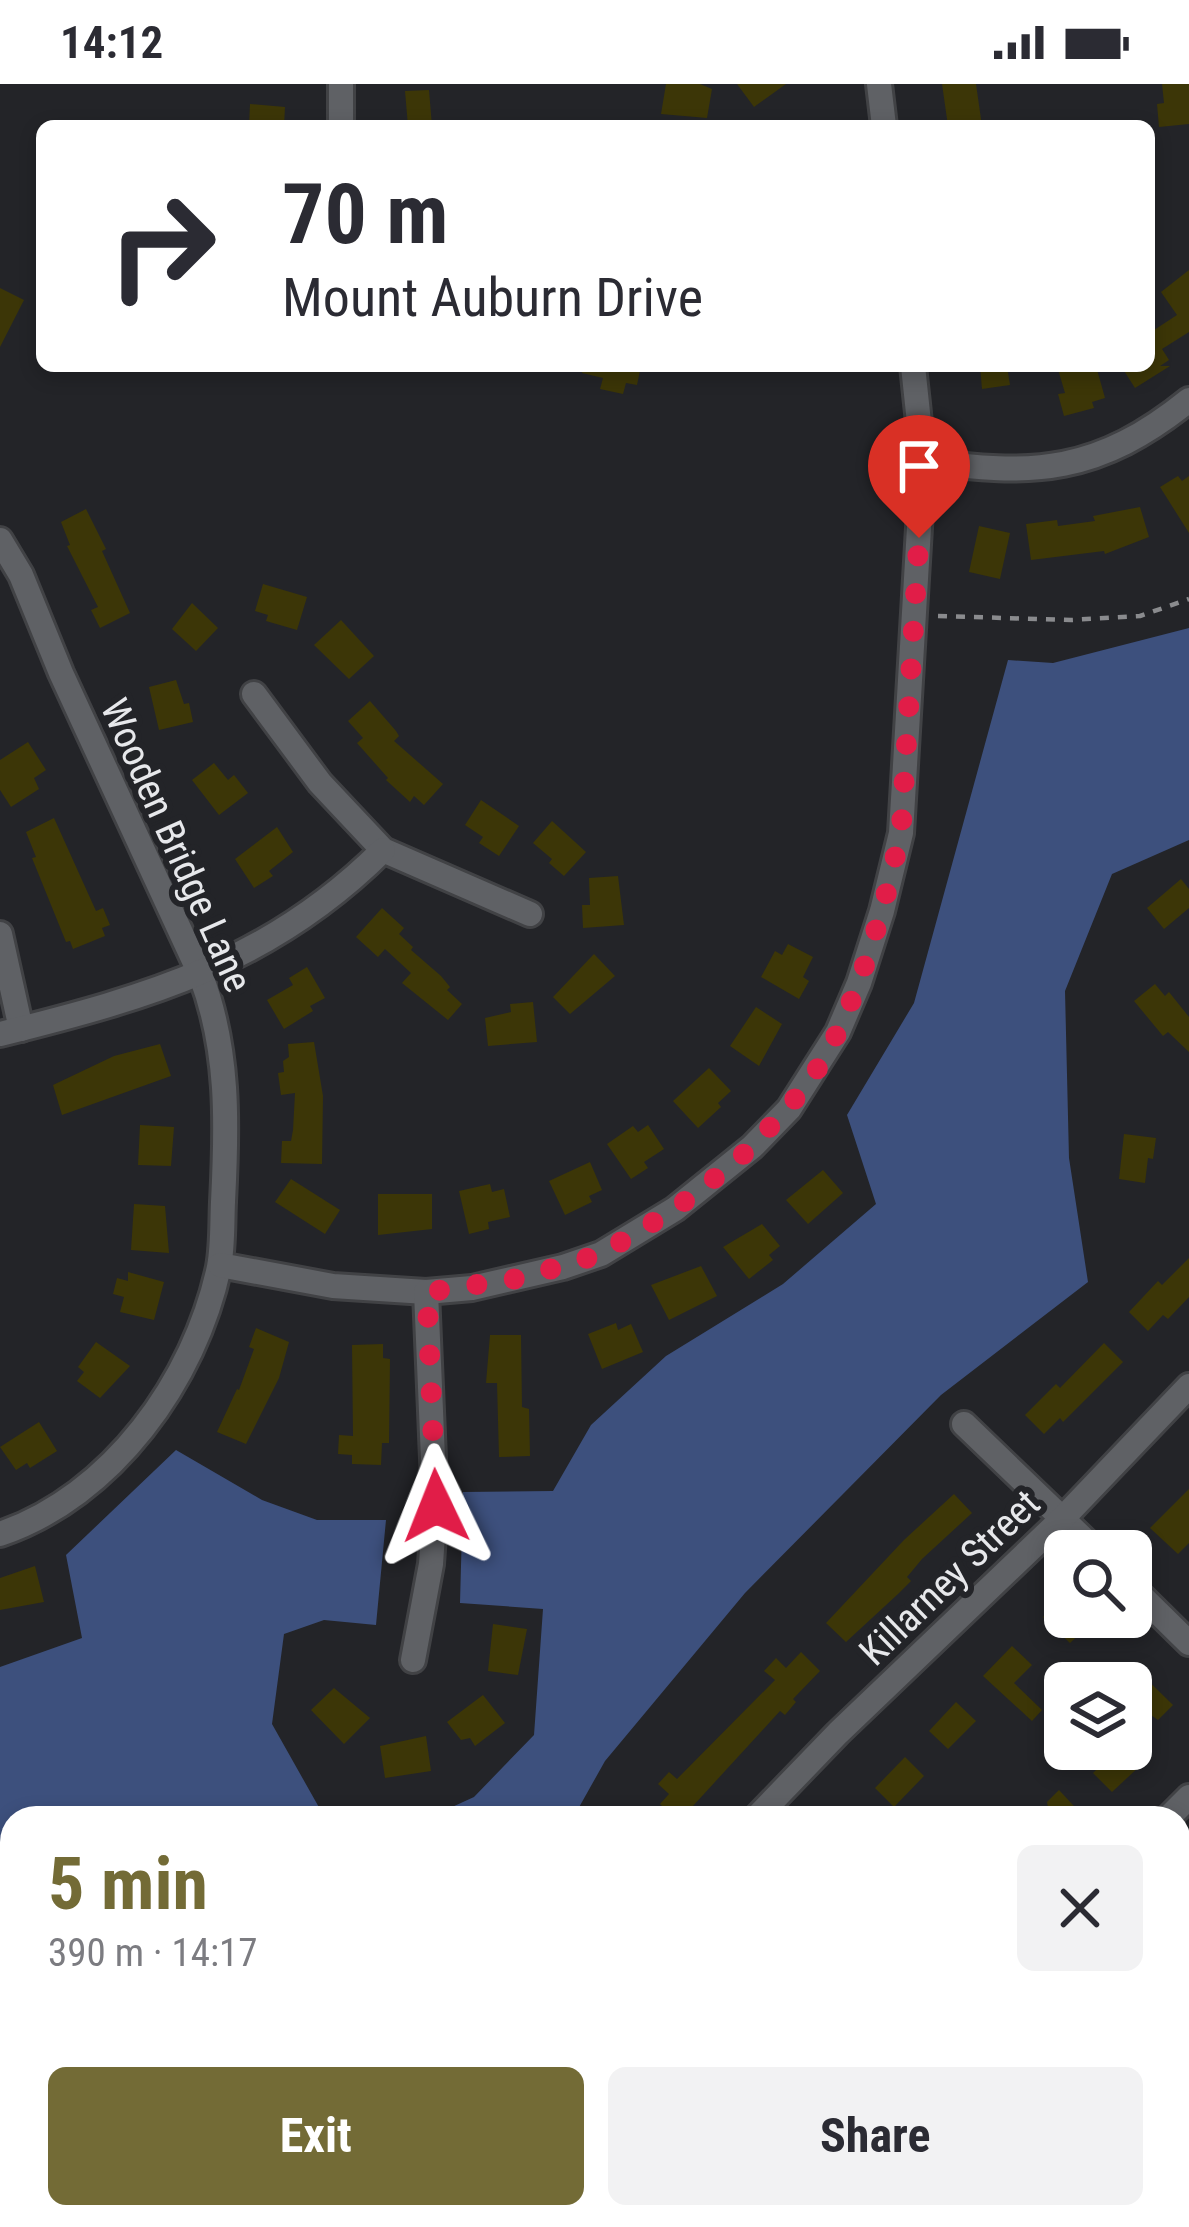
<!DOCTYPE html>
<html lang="en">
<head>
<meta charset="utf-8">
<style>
  body { margin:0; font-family:"Roboto Condensed",sans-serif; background:#f2f2f3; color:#2b2b33; height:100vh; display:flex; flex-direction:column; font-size:45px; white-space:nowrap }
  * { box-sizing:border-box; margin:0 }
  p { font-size:39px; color:#7c7c81 }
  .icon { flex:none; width:66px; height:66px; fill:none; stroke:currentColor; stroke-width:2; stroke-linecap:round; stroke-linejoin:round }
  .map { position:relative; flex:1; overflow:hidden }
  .details { position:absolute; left:0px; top:1722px; width:1191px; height:423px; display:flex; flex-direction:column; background:#fff; border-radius:36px 36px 0 0; box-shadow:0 6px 18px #0003 }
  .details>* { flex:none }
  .banner { position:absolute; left:36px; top:36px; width:1119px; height:252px; border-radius:18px; box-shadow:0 6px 18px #0003; background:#fff; color:#2b2b33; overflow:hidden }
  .controls { position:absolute; left:1044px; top:1446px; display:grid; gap:24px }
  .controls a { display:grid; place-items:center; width:108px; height:108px; border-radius:18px; background:#fff; box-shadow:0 6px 18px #0003; font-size:60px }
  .pin { position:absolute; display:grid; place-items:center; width:102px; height:102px; color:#fff; margin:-123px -51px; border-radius:50% 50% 50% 0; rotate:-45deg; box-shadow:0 0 12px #0007 }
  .pin .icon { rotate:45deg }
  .me { position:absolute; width:132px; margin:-66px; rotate:358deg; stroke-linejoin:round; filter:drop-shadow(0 0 9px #0008) }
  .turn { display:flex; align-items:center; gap:42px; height:252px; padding:0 48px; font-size:54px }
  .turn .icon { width:156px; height:156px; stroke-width:2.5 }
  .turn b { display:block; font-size:84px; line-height:102px }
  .round { display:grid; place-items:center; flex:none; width:126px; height:126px; border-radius:18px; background:#f2f2f3 }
  .summary { display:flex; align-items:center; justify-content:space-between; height:204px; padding:0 48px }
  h1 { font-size:72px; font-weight:700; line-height:90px; color:#736b36 }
  .primary-button { display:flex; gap:24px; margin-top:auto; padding:24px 48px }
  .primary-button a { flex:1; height:138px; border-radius:18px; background:#736b36; color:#fff; font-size:48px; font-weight:700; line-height:138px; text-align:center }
  .primary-button a+a { background:#f2f2f3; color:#2b2b33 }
  .status { display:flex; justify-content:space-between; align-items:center; height:84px; padding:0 60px; background:#fff; direction:ltr }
  .status svg { height:33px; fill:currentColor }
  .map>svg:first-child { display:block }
  .forest { fill:#3d507d }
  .building { fill:#3c3607 }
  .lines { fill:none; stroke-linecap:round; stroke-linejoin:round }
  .minor-casing { stroke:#414245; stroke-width:30 }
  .path { stroke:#8a8b8e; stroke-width:4.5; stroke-dasharray:9 9; stroke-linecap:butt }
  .minor { stroke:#5f6165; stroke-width:24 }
  .route { stroke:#e11d48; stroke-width:21; stroke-dasharray:0 37.8 }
  .labels { text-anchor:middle; stroke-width:12; stroke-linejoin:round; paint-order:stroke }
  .street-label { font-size:39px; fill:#e7e8eb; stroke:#232428 }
</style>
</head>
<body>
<div class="status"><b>14:12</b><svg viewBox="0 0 49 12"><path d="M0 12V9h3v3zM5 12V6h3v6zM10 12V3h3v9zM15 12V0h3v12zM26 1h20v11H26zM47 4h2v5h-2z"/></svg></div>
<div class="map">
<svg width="1189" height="2143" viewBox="0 0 1189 2143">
  <rect width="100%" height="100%" fill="#232428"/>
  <g class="forest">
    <path d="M 1189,544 L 1189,756 L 1112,790 L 1065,907 L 1069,1074 L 1088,1198 L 941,1311 L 745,1509 L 605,1677 L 573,1734 L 428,1734 L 474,1713 L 534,1651 L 543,1525 L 460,1519 L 463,1408 L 553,1407 L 591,1341 L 666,1272 L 783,1200 L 876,1120 L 847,1031 L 914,919 L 1008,576 L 1053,579 Z"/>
    <path d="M 176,1366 L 262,1416 L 317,1436 L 386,1436 L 376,1541 L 324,1536 L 284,1550 L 272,1640 L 325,1734 L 12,1734 L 12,1997 L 0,2002 L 0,1583 L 82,1554 L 66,1471 Z"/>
    <path d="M 373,2133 L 542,2133 L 542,2143 L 357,2143 Z"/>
  </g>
  <g class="building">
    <path d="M 666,0 L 700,0 L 712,5 L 707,34 L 661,30 Z"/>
    <path d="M 737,0 L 786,0 L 754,23 Z"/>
    <path d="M 942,0 L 976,0 L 982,42 L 948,42 Z"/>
    <path d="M 1162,0 L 1189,0 L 1189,40 L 1159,43 L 1157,20 L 1164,19 Z"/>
    <path d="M 429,6 L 432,42 L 408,42 L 405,7 Z"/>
    <path d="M 250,20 L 285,23 L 284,42 L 249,42 Z"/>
    <path d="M 1189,186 L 1189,248 L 1162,265 L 1169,276 L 1160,282 L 1170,282 L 1135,304 L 1121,282 L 1149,282 L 1149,244 L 1151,248 L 1177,231 L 1161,208 Z"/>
    <path d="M 0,204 L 24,216 L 0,263 Z"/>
    <path d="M 583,282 L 641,282 L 637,301 L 626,299 L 623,310 L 600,305 L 603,294 L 582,289 Z"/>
    <path d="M 980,282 L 1007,282 L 1010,301 L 982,305 Z"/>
    <path d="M 1057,282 L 1080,282 L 1081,286 L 1096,282 L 1105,314 L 1092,318 L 1094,324 L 1064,332 L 1058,310 L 1065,309 Z"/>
    <path d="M 1178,392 L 1182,397 L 1189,392 L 1189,449 L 1160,403 Z"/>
    <path d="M 1140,423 L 1149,453 L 1105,470 L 1104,467 L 1031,476 L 1026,440 L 1057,436 L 1058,442 L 1095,437 L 1093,432 Z"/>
    <path d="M 86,425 L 106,465 L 102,467 L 130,529 L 100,544 L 91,526 L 98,523 L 67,462 L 70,461 L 61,438 Z"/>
    <path d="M 979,442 L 1010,449 L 1000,495 L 969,488 Z"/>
    <path d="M 263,500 L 307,513 L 297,546 L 266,537 L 268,531 L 255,527 Z"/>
    <path d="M 192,519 L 218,544 L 196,567 L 172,545 Z"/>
    <path d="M 341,536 L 374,572 L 349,595 L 314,561 Z"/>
    <path d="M 176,596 L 184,620 L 189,619 L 193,638 L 159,646 L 149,603 Z"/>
    <path d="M 370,617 L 396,647 L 399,652 L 394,657 L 443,700 L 424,721 L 414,712 L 410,718 L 386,696 L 388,694 L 357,659 L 363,654 L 348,637 Z"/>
    <path d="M 28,658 L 46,686 L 34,694 L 39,705 L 11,723 L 0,706 L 0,676 Z"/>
    <path d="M 214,679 L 228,696 L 234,691 L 248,709 L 219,731 L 192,696 Z"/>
    <path d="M 481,716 L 519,742 L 499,772 L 479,759 L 483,753 L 465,741 Z"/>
    <path d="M 54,734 L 96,827 L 103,824 L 110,841 L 102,844 L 105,852 L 73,865 L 70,857 L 66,858 L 32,774 L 36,773 L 26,748 Z"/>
    <path d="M 552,737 L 586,768 L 564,792 L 549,779 L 552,775 L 533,759 Z"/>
    <path d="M 277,743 L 293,768 L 269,787 L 273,792 L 254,804 L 235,775 Z"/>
    <path d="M 618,792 L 624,841 L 583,844 L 582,821 L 590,821 L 589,794 Z"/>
    <path d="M 1181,795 L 1189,805 L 1189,824 L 1164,845 L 1147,824 Z"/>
    <path d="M 382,824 L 404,844 L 399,850 L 413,863 L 411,866 L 441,892 L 450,903 L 447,906 L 462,920 L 448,936 L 402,899 L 411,889 L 385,865 L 378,873 L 356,853 Z"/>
    <path d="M 788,860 L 813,873 L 803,893 L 809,897 L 799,915 L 761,893 L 775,867 L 782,871 Z"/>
    <path d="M 594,870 L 615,892 L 570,930 L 553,913 Z"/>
    <path d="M 307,883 L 325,914 L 310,922 L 313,927 L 284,945 L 267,916 L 293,901 L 289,894 Z"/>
    <path d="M 1155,900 L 1165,912 L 1169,908 L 1189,933 L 1189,968 L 1168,948 L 1163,952 L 1134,917 Z"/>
    <path d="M 533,918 L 537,958 L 488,962 L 485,934 L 511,928 L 510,920 Z"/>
    <path d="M 756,923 L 782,940 L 759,982 L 730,962 Z"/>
    <path d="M 314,958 L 323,1012 L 322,1080 L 281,1079 L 282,1057 L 291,1057 L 293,1046 L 295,1009 L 281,1011 L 278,989 L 284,988 L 283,977 L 289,973 L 288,960 Z"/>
    <path d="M 160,960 L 171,992 L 62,1031 L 53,1001 L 114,972 Z"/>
    <path d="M 709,984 L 731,1007 L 718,1019 L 721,1023 L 698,1044 L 673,1017 Z"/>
    <path d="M 140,1041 L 174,1043 L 171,1082 L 138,1081 Z"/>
    <path d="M 648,1041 L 664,1065 L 644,1078 L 648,1084 L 631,1095 L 607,1060 L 633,1042 L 638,1048 Z"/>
    <path d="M 1124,1050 L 1156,1054 L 1153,1075 L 1148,1074 L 1145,1099 L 1119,1095 Z"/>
    <path d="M 590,1078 L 602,1106 L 589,1112 L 592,1118 L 565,1131 L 549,1097 Z"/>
    <path d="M 823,1086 L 843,1109 L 808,1140 L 786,1116 Z"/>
    <path d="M 291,1095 L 340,1126 L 325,1150 L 275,1118 Z"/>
    <path d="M 490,1100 L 492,1108 L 504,1105 L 510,1133 L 488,1138 L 489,1145 L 469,1150 L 459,1107 Z"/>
    <path d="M 378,1110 L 432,1110 L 432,1145 L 378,1151 Z"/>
    <path d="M 134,1120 L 165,1122 L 169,1169 L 131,1166 Z"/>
    <path d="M 762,1140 L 780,1162 L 769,1171 L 773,1176 L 749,1195 L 723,1163 Z"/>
    <path d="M 1189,1174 L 1189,1213 L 1168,1235 L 1163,1231 L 1148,1247 L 1129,1228 L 1158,1197 L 1162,1201 Z"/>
    <path d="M 701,1182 L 717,1212 L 669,1236 L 651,1201 Z"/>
    <path d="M 128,1188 L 164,1198 L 154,1236 L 120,1228 L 124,1213 L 113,1210 L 117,1194 L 128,1197 Z"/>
    <path d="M 616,1239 L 618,1246 L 631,1240 L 643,1268 L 602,1285 L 588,1250 Z"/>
    <path d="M 256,1244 L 289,1258 L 279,1294 L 246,1360 L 217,1348 L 237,1305 L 239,1306 L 254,1265 L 249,1263 Z"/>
    <path d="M 490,1251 L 521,1251 L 522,1323 L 529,1325 L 530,1372 L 499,1373 L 497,1299 L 486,1299 Z"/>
    <path d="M 96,1258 L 130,1282 L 100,1314 L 77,1297 L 84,1288 L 78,1283 Z"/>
    <path d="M 1104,1259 L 1123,1278 L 1063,1338 L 1060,1334 L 1044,1350 L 1025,1331 L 1056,1300 L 1060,1304 Z"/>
    <path d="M 383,1260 L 383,1274 L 390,1275 L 389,1359 L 382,1359 L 381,1381 L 352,1380 L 352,1371 L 338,1370 L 339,1351 L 353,1352 L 352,1261 Z"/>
    <path d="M 39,1338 L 57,1367 L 30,1384 L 27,1379 L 16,1386 L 0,1363 Z"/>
    <path d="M 1189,1405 L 1189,1459 L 1178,1470 L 1150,1444 Z"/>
    <path d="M 954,1410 L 972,1429 L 922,1475 L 907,1493 L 911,1497 L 898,1510 L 846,1558 L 826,1539 L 904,1456 Z"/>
    <path d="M 35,1482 L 44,1518 L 0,1526 L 0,1494 Z"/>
    <path d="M 1065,1511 L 1065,1533 L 1080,1533 L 1089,1541 L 1070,1559 L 1043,1533 Z"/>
    <path d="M 493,1540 L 527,1545 L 518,1591 L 488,1587 Z"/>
    <path d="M 1012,1562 L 1032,1581 L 1014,1599 L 1042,1626 L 1032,1637 L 983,1592 Z"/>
    <path d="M 801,1568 L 820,1587 L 793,1615 L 796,1618 L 785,1631 L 780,1627 L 682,1734 L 674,1734 L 660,1720 L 669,1710 L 658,1700 L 669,1688 L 677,1695 L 775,1596 L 764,1587 L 776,1574 L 786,1584 Z"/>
    <path d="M 1131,1580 L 1173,1621 L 1158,1636 L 1131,1617 Z"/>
    <path d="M 334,1604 L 370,1634 L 344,1660 L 311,1626 Z"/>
    <path d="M 483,1611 L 505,1639 L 475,1662 L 470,1654 L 461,1656 L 447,1638 Z"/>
    <path d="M 956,1618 L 976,1637 L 948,1665 L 929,1647 Z"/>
    <path d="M 426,1652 L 431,1687 L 385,1694 L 380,1662 Z"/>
    <path d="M 1118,1665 L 1125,1665 L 1141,1681 L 1112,1708 L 1093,1689 Z"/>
    <path d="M 905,1673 L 924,1692 L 894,1723 L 875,1704 Z"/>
    <path d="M 1059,1706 L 1085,1734 L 1050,1734 L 1047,1718 Z"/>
  </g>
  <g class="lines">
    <defs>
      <g id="minor">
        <path d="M 341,0 L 341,42"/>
        <path d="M 879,0 L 884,42"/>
        <path d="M 923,376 C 1033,394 1100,388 1189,316"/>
        <path d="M 0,456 L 21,491 L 61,589 L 201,892 C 229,966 227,1040 223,1118 C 222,1139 223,1162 219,1183 C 195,1296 112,1412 0,1450"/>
        <path d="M 254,610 L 320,699 L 383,766 L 530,830"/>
        <path d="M 0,850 L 21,945"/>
        <path d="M 0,950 C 149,913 271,878 383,766"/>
        <path d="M 220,1181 L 333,1202 L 426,1208 L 472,1204 L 563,1183 L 601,1170 L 675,1125 L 752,1063 L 789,1025 L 838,948 L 859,899 L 882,827 L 901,749 L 923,376 L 913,282"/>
        <path d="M 964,1340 L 1096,1467"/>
        <path d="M 1131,1502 L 1189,1559"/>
        <path d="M 413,1576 L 431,1480 L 435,1422 L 426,1208"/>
        <path d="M 756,1734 L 838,1649 L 1063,1434 L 1189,1302"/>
        <path d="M 1168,1734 L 1189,1713"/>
        <path d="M 672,2133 L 672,2143"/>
        <path d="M 1129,2133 L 1135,2143"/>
        <path d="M 125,2143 L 142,2133"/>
      </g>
    </defs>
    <use href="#minor" class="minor-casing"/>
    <path class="path" d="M 938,532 L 1071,536 L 1140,532 L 1189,515"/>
    <use href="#minor" class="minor"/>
  </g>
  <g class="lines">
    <path class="route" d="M 436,1422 L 427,1208 L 521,1194 L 601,1170 L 675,1125 L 720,1090 L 752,1063 L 810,998 L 838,948 L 859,899 L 882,827 L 901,749 L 919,454"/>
  </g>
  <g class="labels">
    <g class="street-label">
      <text transform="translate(177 761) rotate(66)" y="14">Wooden Bridge Lane</text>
      <text transform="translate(949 1493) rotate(-44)" y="14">Killarney Street</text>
    </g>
  </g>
</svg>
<div class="controls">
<a><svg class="icon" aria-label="search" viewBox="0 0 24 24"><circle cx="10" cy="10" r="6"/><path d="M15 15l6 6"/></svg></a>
<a><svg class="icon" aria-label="layers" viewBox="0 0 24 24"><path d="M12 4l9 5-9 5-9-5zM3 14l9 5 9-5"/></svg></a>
</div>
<div class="pin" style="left:919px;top:454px;background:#d93025"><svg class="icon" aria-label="arrive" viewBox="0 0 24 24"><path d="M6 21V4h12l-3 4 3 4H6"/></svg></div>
<svg class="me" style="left:436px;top:1422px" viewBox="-20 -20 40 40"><path d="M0-17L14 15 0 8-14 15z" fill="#e11d48" stroke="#fff" stroke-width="4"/></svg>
<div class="banner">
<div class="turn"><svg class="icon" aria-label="right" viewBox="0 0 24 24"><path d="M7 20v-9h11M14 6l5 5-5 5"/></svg><div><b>70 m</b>Mount Auburn Drive</div></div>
</div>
<section class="details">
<div class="summary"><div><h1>5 min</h1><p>390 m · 14:17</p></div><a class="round"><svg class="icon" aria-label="close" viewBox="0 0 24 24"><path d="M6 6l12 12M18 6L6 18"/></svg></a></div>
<div class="primary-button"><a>Exit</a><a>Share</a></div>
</section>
</div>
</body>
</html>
